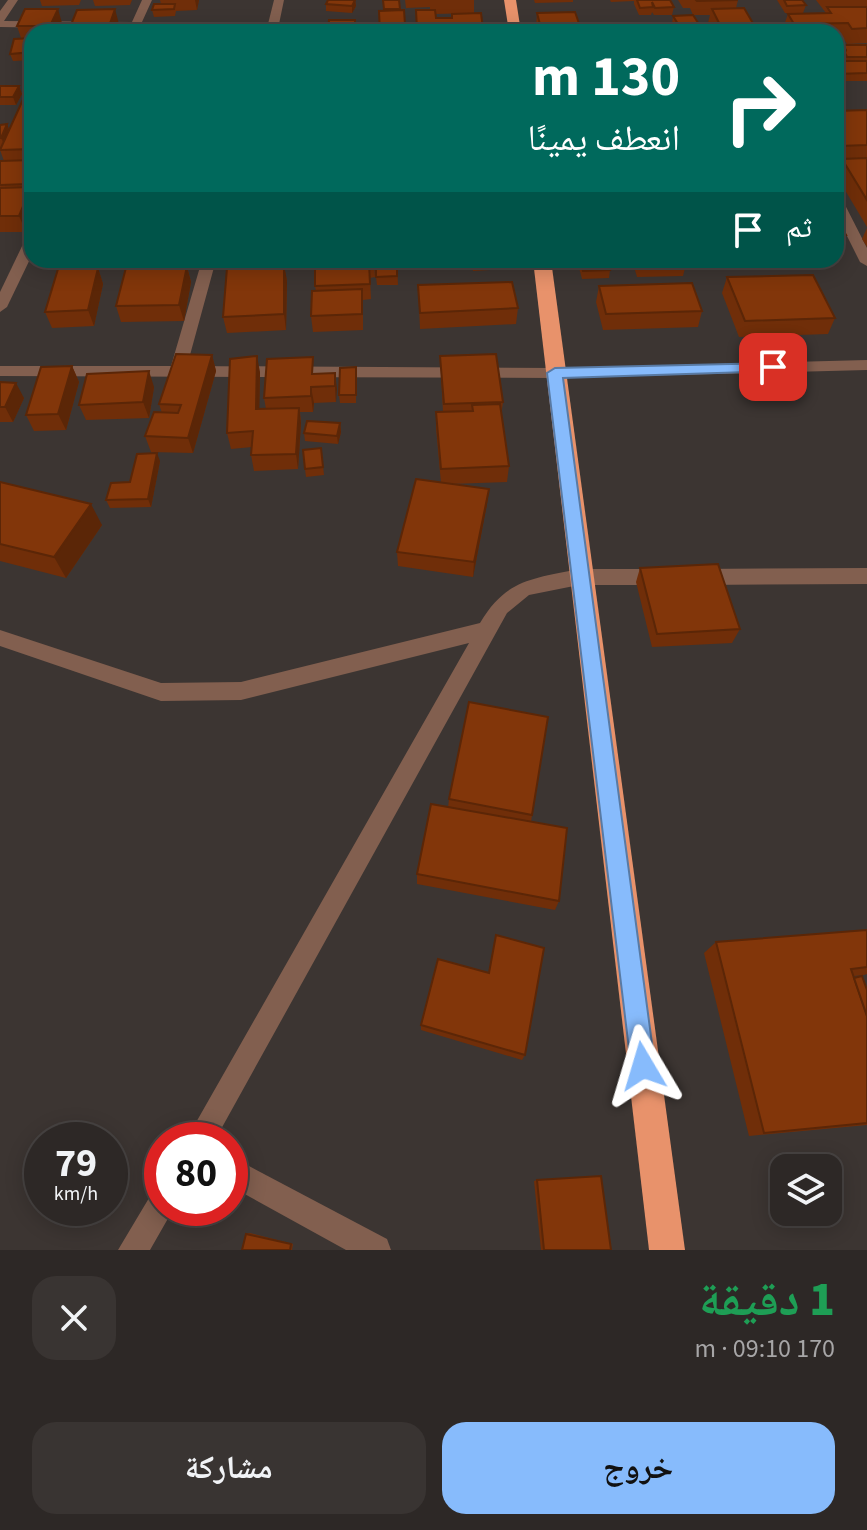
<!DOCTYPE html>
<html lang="ar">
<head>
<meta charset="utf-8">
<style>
  body { margin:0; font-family:"Source Sans 3","Noto Naskh Arabic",sans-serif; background:#393432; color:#f1f3f6; direction:rtl; height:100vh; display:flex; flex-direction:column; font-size:30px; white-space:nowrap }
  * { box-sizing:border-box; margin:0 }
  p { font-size:26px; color:#a7a6a7 }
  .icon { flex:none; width:44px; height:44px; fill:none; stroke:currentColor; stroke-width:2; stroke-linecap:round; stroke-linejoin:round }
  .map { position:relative; height:1250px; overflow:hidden; direction:ltr }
  .sheet { display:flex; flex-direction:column; background:#2d2826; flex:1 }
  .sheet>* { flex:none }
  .banner { position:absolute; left:24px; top:24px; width:820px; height:244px; border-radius:24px; box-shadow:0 4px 20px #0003,0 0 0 2px #484443; direction:rtl; background:#00695c; color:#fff; overflow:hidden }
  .controls { position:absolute; left:770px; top:1154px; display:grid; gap:16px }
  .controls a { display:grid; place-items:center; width:72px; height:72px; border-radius:16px; background:#2d2826; box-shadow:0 4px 20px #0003,0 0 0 2px #484443; font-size:40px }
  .speed { position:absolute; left:24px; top:1122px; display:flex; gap:16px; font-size:40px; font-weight:700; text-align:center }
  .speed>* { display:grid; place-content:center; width:104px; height:104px; border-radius:50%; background:#2d2826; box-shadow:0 4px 20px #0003,0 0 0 2px #484443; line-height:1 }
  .speed small { font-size:20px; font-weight:400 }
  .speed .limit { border:12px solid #d22; background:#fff; color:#111 }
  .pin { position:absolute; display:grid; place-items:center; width:68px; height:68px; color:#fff; margin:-34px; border-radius:16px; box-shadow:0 4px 12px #0006 }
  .me { position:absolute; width:88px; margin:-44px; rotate:353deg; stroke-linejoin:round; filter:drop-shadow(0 0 6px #0008) }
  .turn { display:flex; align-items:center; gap:28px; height:168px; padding:0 32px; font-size:36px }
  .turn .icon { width:104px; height:104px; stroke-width:2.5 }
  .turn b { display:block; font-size:56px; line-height:68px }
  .then { display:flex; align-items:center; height:76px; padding:0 32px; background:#0003; gap:16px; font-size:30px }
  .round { display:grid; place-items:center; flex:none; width:84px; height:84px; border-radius:24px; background:#393432 }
  .head { display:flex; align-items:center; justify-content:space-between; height:136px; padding:0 32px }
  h1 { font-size:48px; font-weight:800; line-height:60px; color:#1e9e55 }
  .button { display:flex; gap:16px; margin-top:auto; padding:16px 32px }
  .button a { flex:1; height:92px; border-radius:24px; background:#87bbfc; color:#111; font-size:32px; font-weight:800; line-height:92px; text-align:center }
  .button a+a { background:#393432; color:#f1f3f6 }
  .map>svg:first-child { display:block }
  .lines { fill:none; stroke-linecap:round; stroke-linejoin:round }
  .minor { fill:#825f4f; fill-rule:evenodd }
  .highway { fill:#e8926b; fill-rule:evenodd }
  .wall { fill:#702e09 }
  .shaded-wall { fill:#5b2607 }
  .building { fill:#82360a; stroke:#5b2607; stroke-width:2 }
  .route { fill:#87bbfc; stroke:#587aa4; stroke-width:2 }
</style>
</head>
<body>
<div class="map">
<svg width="867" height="1250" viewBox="0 0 867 1250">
  <rect width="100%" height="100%" fill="#3c3532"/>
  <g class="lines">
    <g class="minor">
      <path d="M 8,0 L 18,0 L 4,21 L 132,22 L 142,0 L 152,0 L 142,22 L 268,24 L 274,0 L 284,0 L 279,24 L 514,27 L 867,23 L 867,29 L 267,32 L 140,29 L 138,32 L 128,32 L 129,29 L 0,27 L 0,11 Z"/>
      <rect x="836" y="182" width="31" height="8"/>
      <path d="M 836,197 L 843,201 L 867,248 L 867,266 L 860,262 L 836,214 Z"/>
      <path d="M 32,236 L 32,255 L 7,307 L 0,312 L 0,292 L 25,240 Z"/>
      <path d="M 202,260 L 216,260 L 187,366 L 555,368 L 867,360 L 867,370 L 555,378 L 0,376 L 0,366 L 171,366 Z"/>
      <path d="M 867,568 L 867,584 L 697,585 L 690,582 L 687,577 L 690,572 L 697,569 Z"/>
      <path d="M 579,569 L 665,569 L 672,572 L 675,577 L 672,582 L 665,585 L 579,585 L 529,595 L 507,613 L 215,1140 L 186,1140 L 469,643 L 241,700 L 161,701 L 0,646 L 0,630 L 161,683 L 241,682 L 480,623 C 506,579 532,579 579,569 Z"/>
      <path d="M 230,1156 L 387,1239 L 391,1250 L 346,1250 L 230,1186 Z"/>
      <path d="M 162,1188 L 162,1208 L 174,1208 L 150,1250 L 118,1250 L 152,1193 Z"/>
    </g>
    <g class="highway">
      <path d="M 504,0 L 516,0 L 521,32 L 509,32 Z"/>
      <path d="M 533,260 L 551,260 L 685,1250 L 649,1250 Z"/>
    </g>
  </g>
  <g class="wall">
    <path d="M 40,0 L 81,0 L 79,5 L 42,6 Z"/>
    <path d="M 93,0 L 132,0 L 130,5 L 95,6 Z"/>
    <path d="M 160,0 L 199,0 L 197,10 L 176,11 L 175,16 L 154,17 L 152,10 L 161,4 Z"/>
    <path d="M 355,0 L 356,6 L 352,13 L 326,11 L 326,4 Z"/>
    <path d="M 405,0 L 474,0 L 474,13 L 436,14 L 436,18 L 483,29 L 483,32 L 416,32 L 416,10 L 430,10 L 430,7 L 406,8 Z"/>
    <path d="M 534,0 L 573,0 L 573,2 L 535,3 Z"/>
    <path d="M 610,0 L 670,0 L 674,7 L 672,15 L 654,15 L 652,12 L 651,15 L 639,15 L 634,4 L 634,1 L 611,2 Z"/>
    <path d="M 678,0 L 738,0 L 736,8 L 754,25 L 752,32 L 713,32 L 708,23 L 710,15 L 693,15 L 690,8 L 683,8 Z"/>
    <path d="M 777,0 L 802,0 L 806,5 L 803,13 L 785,13 Z"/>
    <path d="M 816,0 L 867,0 L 867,43 L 847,44 L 843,38 L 838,38 L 843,45 L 867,45 L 867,81 L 836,81 L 836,32 L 786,32 L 783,28 L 788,14 L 826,13 Z"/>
    <path d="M 537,13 L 582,32 L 537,32 L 536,27 Z"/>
    <path d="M 673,16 L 704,32 L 677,32 L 672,24 Z"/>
    <path d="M 62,23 L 58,32 L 32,32 L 32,60 L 13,61 L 10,54 L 21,38 L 17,26 Z"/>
    <path d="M 32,82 L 32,215 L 26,232 L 0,232 L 0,161 L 4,161 L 0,150 L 2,147 L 0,147 L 0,125 L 7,124 L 9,130 Z"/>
    <path d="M 0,86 L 19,86 L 22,94 L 16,105 L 0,105 Z"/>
    <path d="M 867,110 L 867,227 L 836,175 L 841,161 L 836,161 L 836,111 Z"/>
    <path d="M 836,216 L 846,235 L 840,251 L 836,251 Z"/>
    <path d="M 867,228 L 867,247 L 862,239 Z"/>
    <path d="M 67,260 L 106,260 L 68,263 Z"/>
    <path d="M 128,260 L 191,260 L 189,266 L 187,266 L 191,282 L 184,321 L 121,322 L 116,306 Z"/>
    <path d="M 233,260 L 291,260 L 290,266 L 284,266 L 287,281 L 286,330 L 227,333 L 223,317 L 235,267 Z"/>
    <path d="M 315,260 L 374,260 L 375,277 L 370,278 L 371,299 L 363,300 L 363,330 L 313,332 L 311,316 L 316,291 L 315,286 L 345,264 L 345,261 L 315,262 Z"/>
    <path d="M 397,260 L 398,285 L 377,285 L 376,277 Z"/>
    <path d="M 470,260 L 506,260 L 506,269 L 473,271 Z"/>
    <path d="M 577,260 L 607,260 L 610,270 L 609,278 L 582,279 Z"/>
    <path d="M 632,260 L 687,260 L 683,276 L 637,277 Z"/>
    <path d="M 98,268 L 103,284 L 94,326 L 52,328 L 45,312 Z"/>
    <path d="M 727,277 L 835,318 L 828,334 L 739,337 L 722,293 Z"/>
    <path d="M 418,285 L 518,308 L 516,324 L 420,329 Z"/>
    <path d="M 599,286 L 702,311 L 698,327 L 603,330 L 596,302 Z"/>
    <path d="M 212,355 L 216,371 L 193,453 L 151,452 L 145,436 L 162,413 L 159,404 Z"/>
    <path d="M 440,356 L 503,402 L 501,416 L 509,466 L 507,482 L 450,484 L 489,489 L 487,504 L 473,577 L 398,566 L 397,552 L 441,483 L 436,428 L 436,412 L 443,412 Z"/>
    <path d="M 72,366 L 79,382 L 66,430 L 34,431 L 26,415 Z"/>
    <path d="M 260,372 L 259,409 L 266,409 L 264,398 L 315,374 L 335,373 L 336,402 L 314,403 L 313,412 L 300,412 L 301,423 L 298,469 L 254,471 L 251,455 L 252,447 L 231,449 L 227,433 Z"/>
    <path d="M 356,375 L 356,403 L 340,403 L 339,395 Z"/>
    <path d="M 0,382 L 24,398 L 13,422 L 0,422 Z"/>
    <path d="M 154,387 L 149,418 L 86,420 L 79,405 Z"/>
    <path d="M 340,423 L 341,432 L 338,444 L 305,441 L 304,433 Z"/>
    <path d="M 321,448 L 324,475 L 306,477 L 305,469 Z"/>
    <path d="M 160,461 L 151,507 L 110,508 L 106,500 Z"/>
    <path d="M 0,482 L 102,525 L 66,578 L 0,561 Z"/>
    <path d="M 640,568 L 740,629 L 732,643 L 652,647 L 636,582 Z"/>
    <path d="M 449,799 L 532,815 L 531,822 L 559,901 L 555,910 L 417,884 L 417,874 L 448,808 Z"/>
    <path d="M 867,930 L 867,974 L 864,975 L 854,976 L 867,990 L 867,1125 L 749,1136 L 704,953 L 716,942 Z"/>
    <path d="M 488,973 L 525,1055 L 522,1060 L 421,1030 L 421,1025 Z"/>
    <path d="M 537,1180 L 611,1250 L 541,1250 L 534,1181 Z"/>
    <path d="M 250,1233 L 293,1244 L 292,1250 L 242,1250 L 246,1234 Z"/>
  </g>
  <g class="shaded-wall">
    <path d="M 195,0 L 199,0 L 197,10 Z"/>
    <path d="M 355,0 L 356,6 L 352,13 L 352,6 Z"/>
    <path d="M 58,9 L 62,23 L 58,32 L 52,32 L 50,26 Z"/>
    <path d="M 115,9 L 119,24 L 116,32 L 107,32 Z"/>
    <path d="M 19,86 L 22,94 L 16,105 L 13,97 Z"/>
    <path d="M 7,124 L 10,132 L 5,146 L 1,138 Z"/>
    <path d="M 32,174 L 32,215 L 26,232 L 19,216 L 30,188 L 28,184 Z"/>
    <path d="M 183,260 L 185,260 L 191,282 L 184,321 L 179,305 Z"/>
    <path d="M 284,265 L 287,281 L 286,330 L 284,314 Z"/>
    <path d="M 98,268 L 103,284 L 94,326 L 88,310 Z"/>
    <path d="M 212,355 L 216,371 L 193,453 L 188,438 Z"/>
    <path d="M 257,356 L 260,372 L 259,424 L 256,409 Z"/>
    <path d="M 72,366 L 79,382 L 66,430 L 58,414 Z"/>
    <path d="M 149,371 L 154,387 L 149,418 L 143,402 Z"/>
    <path d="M 335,373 L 337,389 L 336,402 L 335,386 Z"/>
    <path d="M 16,383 L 24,398 L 13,422 L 5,407 Z"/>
    <path d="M 311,387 L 314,403 L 313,412 L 311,396 Z"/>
    <path d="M 299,408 L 301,423 L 298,469 L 296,454 Z"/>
    <path d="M 340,423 L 341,432 L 338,444 L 337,436 Z"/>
    <path d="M 157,453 L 160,461 L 151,507 L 148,499 Z"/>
    <path d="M 489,489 L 487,504 L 473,577 L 474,562 Z"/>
    <path d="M 91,504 L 102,525 L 66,578 L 54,557 Z"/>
  </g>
  <g class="building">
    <path d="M 328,0 L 355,0 L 352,6 L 326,4 Z"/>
    <path d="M 383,0 L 399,0 L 400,9 L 384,9 Z"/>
    <path d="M 637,0 L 670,0 L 674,7 L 655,8 L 652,2 L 653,7 L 640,8 Z"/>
    <path d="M 696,0 L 738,0 L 697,1 Z"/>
    <path d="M 784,0 L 802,0 L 806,5 L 787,6 Z"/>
    <path d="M 154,4 L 175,4 L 174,9 L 152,10 Z"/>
    <path d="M 827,7 L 867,7 L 867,28 L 852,29 L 848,23 L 794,24 L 788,14 L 831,13 Z"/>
    <path d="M 744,8 L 754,25 L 720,25 L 712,9 Z"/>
    <path d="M 25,9 L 58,9 L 50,26 L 17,26 Z"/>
    <path d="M 115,9 L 107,32 L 68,32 L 77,10 Z"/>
    <path d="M 404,10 L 405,24 L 410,24 L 410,32 L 380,32 L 379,11 Z"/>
    <path d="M 416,10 L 435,10 L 436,18 L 452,18 L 452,14 L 481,13 L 483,29 L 417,30 Z"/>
    <path d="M 575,12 L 582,32 L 542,32 L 537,13 Z"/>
    <path d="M 693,15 L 704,32 L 683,32 L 673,16 Z"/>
    <path d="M 329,20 L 355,20 L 355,32 L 328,32 Z"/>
    <path d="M 836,37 L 837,37 L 846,50 L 836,50 Z"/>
    <path d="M 32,38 L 32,52 L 10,54 L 14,39 Z"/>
    <path d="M 843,45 L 867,45 L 867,57 L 847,57 L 845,53 L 846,50 Z"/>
    <path d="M 836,61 L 867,61 L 867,73 L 836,74 Z"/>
    <path d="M 31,82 L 32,149 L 0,150 Z"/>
    <path d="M 0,86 L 19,86 L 13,97 L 0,97 Z"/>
    <path d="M 867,110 L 867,145 L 840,146 L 836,139 L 836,111 Z"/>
    <path d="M 7,124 L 1,138 L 0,138 L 0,125 Z"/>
    <path d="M 867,158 L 867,200 L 842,159 Z"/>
    <path d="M 32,160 L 32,174 L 28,184 L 0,185 L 0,161 Z"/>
    <path d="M 31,187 L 19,216 L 0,216 L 0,188 Z"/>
    <path d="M 836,216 L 846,235 L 836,235 Z"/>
    <path d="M 128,260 L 183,260 L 181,267 L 187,266 L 179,305 L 116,306 Z"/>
    <path d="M 345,260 L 374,260 L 374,261 L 369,262 L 370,284 L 315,286 L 315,265 L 345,264 Z"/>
    <path d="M 376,260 L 397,260 L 397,276 L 376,277 Z"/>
    <path d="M 473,260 L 506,260 L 473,263 Z"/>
    <path d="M 580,260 L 607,260 L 610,270 L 583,271 Z"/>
    <path d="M 640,260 L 681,260 L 641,261 Z"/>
    <path d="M 284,265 L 284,314 L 223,317 L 227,268 Z"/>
    <path d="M 98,268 L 88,310 L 45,312 L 58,269 Z"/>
    <path d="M 813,275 L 835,318 L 745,321 L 727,277 Z"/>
    <path d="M 512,282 L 518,308 L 420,313 L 418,285 Z"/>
    <path d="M 692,283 L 702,311 L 606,314 L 599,286 Z"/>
    <path d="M 362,289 L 362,314 L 311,316 L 312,291 Z"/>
    <path d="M 176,354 L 212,355 L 188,438 L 145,436 L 154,412 L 178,413 L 181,405 L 159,404 Z"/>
    <path d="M 496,354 L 503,402 L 444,404 L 440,356 Z"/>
    <path d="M 257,356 L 256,409 L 299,408 L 296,454 L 251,455 L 253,431 L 227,433 L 230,359 Z"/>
    <path d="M 313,357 L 312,374 L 335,373 L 335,386 L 311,387 L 311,396 L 264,398 L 267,359 Z"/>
    <path d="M 72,366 L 58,414 L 26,415 L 41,367 Z"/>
    <path d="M 356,367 L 356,395 L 339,395 L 340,368 Z"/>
    <path d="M 149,371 L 143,402 L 79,405 L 87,374 Z"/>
    <path d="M 0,382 L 16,383 L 5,407 L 0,407 Z"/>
    <path d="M 500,404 L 509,466 L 441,469 L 436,412 L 473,411 L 472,405 Z"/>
    <path d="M 307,421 L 340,423 L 337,436 L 304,433 Z"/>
    <path d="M 321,448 L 323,467 L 305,469 L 303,450 Z"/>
    <path d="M 157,453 L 148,499 L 106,500 L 111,483 L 130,482 L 137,454 Z"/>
    <path d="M 416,479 L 489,489 L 474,562 L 397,552 Z"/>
    <path d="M 0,482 L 91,504 L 54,557 L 0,544 Z"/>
    <path d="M 718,564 L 740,629 L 657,634 L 640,568 Z"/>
    <path d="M 469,702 L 548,717 L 532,815 L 449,799 Z"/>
    <path d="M 431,804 L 567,828 L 559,901 L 417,874 Z"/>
    <path d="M 867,930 L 867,967 L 851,969 L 867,1016 L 867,1123 L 764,1133 L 716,942 Z"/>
    <path d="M 496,935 L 544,948 L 525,1055 L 421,1025 L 438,959 L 489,973 Z"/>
    <path d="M 862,976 L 867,990 L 867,1016 L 854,978 Z"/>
    <path d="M 601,1176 L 611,1250 L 544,1250 L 537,1180 Z"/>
    <path d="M 246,1234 L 291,1244 L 290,1250 L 242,1250 Z"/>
  </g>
  <path class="route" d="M 773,363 L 778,364 L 778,371 L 563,378 L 655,1066 L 651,1075 L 643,1079 L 634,1075 L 631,1066 L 547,373 L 555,368 Z"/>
</svg>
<div class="controls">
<a><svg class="icon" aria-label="layers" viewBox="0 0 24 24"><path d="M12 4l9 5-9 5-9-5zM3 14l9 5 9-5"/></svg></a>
</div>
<div class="speed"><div>79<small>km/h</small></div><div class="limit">80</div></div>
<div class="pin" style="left:773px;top:367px;background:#d93025"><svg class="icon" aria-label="arrive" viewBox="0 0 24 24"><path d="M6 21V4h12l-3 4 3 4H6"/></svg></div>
<svg class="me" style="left:643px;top:1066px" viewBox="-20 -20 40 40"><path d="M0-17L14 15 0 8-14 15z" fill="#87bbfc" stroke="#fff" stroke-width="4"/></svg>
<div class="banner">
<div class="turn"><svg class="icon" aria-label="right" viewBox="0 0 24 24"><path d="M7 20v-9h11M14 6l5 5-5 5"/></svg><div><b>130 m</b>انعطف يمينًا</div></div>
<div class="then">ثم<svg class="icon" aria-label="arrive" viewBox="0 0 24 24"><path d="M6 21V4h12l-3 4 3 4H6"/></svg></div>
</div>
</div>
<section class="sheet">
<div class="head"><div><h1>1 دقيقة</h1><p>170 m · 09:10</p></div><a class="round"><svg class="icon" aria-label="close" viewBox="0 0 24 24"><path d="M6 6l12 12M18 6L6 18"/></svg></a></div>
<div class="button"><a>خروج</a><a>مشاركة</a></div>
</section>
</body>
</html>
